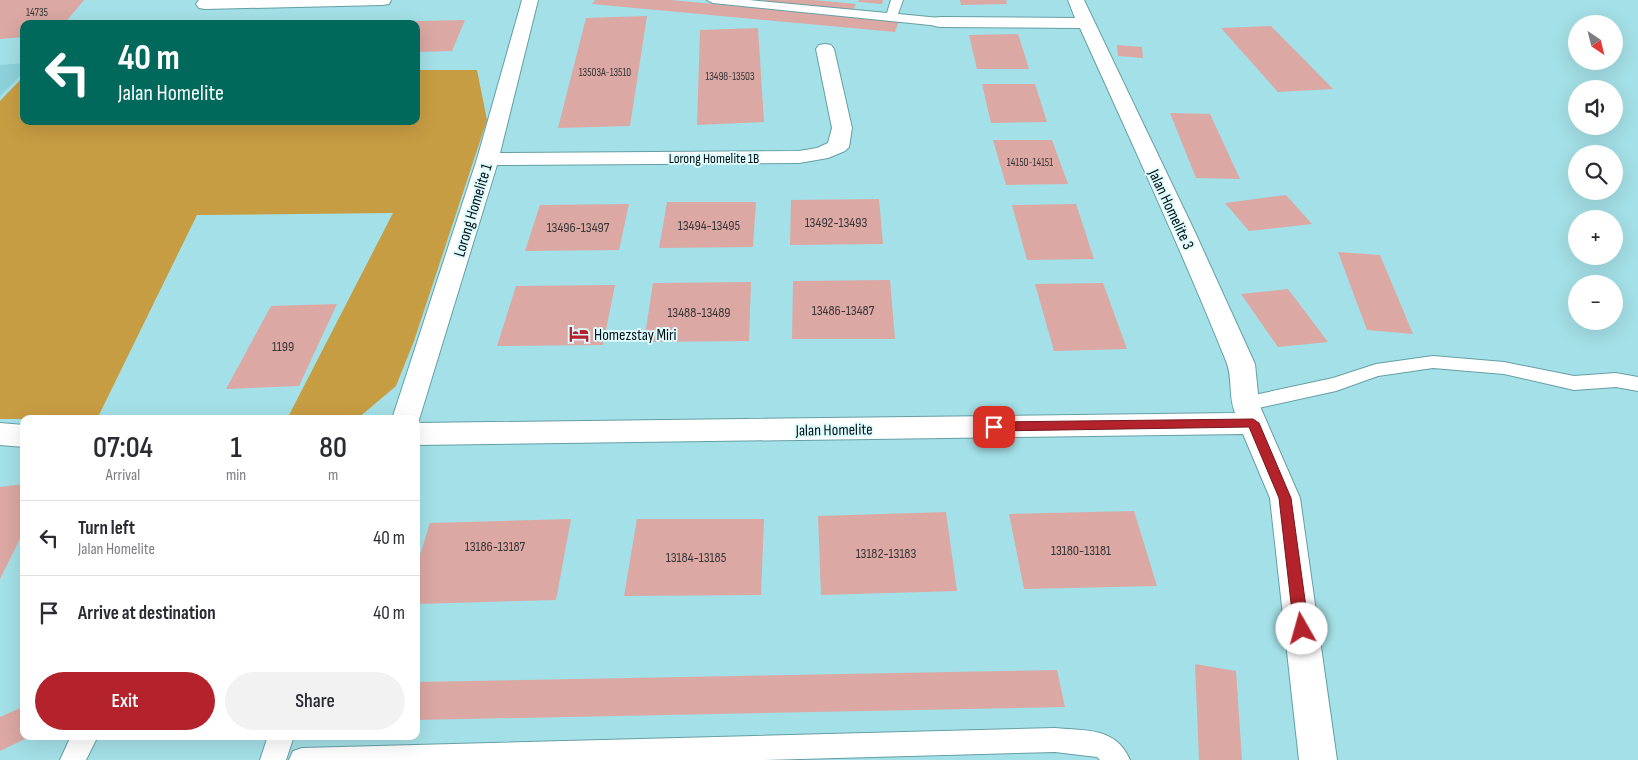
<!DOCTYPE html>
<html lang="en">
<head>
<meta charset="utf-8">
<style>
  body { margin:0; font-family:"Sofia Sans Condensed",sans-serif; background:#f2f2f3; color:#2b2b33; height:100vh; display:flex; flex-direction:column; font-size:19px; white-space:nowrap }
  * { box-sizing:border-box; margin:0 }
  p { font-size:16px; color:#7c7c81 }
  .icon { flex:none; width:28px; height:28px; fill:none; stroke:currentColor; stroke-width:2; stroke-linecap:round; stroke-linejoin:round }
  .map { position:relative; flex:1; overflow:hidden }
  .drawer { position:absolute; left:20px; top:415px; width:400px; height:325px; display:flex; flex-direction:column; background:#fff; border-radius:10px; box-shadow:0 5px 20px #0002 }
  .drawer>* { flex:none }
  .banner { position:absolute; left:20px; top:20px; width:400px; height:105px; border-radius:10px; box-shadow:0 5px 20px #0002; background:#00695c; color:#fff; overflow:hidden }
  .needle { width:32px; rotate:145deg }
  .fabs { position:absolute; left:1568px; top:15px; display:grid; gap:10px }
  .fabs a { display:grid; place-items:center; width:55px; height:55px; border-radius:50%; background:#fff; box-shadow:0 5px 20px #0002; font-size:25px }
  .pin { position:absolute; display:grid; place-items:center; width:42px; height:42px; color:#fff; margin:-21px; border-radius:10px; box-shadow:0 2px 8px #0006 }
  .me { position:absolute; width:55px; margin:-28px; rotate:353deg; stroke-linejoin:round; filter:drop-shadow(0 0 4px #0008) }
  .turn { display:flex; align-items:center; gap:18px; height:105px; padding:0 15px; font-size:22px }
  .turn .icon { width:65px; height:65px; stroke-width:2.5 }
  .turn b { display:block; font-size:35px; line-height:42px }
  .eta { display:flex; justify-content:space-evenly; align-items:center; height:85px; text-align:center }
  .eta b { font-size:30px; font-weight:600; line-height:35px }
  .primary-button { display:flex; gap:10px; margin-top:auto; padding:10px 15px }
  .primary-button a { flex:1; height:58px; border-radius:30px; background:#b4232b; color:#fff; font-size:20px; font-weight:600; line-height:58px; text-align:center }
  .primary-button a+a { background:#f2f2f3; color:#2b2b33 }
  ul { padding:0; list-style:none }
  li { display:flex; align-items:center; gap:15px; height:75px; padding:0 15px; border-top:1px solid #e1e1e2 }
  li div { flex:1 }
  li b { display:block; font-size:19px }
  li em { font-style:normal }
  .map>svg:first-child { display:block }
  .built { fill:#8dd2da }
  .green { fill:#c79d43 }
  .building { fill:#dba8a3 }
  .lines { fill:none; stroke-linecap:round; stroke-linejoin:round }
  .service-casing { stroke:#659fa5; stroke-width:2 }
  .minor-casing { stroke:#659fa5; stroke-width:2 }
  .service { fill:#fff; fill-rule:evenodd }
  .minor { fill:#fff; fill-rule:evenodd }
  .route { fill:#b4232b; stroke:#75171c }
  .labels { text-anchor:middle; stroke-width:4; stroke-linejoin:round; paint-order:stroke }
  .far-number-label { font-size:11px; fill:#373637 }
  .far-street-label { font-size:14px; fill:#001013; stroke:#defbfe }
  .number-label { font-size:14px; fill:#373637 }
  .street-label { font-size:16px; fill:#001013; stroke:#defbfe }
  .poi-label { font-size:16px; fill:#001013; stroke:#defbfe; text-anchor:start }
</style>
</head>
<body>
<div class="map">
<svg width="1638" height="760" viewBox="0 0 1638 760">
  <rect width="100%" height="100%" fill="#a4e0e7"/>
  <path class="built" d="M 24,63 L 24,72 L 0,96 L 0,65 Z"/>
  <path class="green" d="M 416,70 L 477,70 L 487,120 L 414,341 L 396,386 L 357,419 L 287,419 L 393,213 L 197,215 L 97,419 L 0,419 L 0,101 L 24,76 L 24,121 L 416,121 Z"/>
  <g class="building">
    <path d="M 0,0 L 84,0 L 64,24 L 24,24 L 24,37 L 0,39 Z"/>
    <path d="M 595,0 L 670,0 L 899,21 L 895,32 L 592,4 Z"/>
    <path d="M 764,0 L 813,0 L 856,4 L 853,10 L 762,2 Z"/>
    <path d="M 859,0 L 883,0 L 882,4 L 858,2 Z"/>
    <path d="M 960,0 L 1006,0 L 1007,4 L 961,5 Z"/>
    <path d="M 647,16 L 630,126 L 558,128 L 586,18 Z"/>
    <path d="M 465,20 L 452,51 L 416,52 L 416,24 L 379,24 L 379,22 Z"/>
    <path d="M 1271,26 L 1333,89 L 1278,92 L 1221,28 Z"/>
    <path d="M 758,28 L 764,122 L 697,125 L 700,30 Z"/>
    <path d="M 1018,34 L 1029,69 L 977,69 L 969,35 Z"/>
    <path d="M 1117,45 L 1142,47 L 1143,58 L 1118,56 Z"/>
    <path d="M 982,84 L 1035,84 L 1047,122 L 991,123 Z"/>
    <path d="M 1170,113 L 1210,114 L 1240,179 L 1196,178 Z"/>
    <path d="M 993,140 L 1052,140 L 1068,184 L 1006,185 Z"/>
    <path d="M 1286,195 L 1312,224 L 1249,231 L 1225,203 Z"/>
    <path d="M 879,199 L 883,244 L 790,245 L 791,200 Z"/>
    <path d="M 667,202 L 756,202 L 753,247 L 659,248 Z"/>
    <path d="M 629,204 L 619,250 L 525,251 L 540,205 Z"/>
    <path d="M 1076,204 L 1094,259 L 1027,260 L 1012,205 Z"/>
    <path d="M 1338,252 L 1380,255 L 1413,334 L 1367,330 Z"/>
    <path d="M 890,280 L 895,339 L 792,339 L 793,281 Z"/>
    <path d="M 751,282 L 749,341 L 644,342 L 653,283 Z"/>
    <path d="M 1103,283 L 1127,349 L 1054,351 L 1035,284 Z"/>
    <path d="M 615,285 L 603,345 L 497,346 L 516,286 Z"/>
    <path d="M 1288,289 L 1328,342 L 1278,347 L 1241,294 Z"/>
    <path d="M 337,304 L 299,386 L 226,389 L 271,306 Z"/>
    <path d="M 24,484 L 24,531 L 0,579 L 0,487 Z"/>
    <path d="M 1134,511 L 1157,586 L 1024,589 L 1009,514 Z"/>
    <path d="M 946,512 L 957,591 L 821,595 L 818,516 Z"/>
    <path d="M 571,519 L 556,600 L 416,604 L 416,568 L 430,523 Z"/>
    <path d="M 637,519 L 764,519 L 761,595 L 624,596 Z"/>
    <path d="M 1195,664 L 1236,671 L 1242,760 L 1199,760 Z"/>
    <path d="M 1057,670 L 1065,707 L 416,720 L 416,682 Z"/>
    <path d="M 20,708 L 25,739 L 0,751 L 0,717 Z"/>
  </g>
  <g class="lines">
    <defs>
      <g id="service">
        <path d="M 707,0 L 749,0 L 887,13 L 891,0 L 903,0 L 898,14 L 940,18 L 946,22 L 940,26 L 713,3 Z"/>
        <path d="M 1433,356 L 1504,362 L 1574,376 L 1616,373 L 1638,377 L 1638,391 L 1616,387 L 1574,390 L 1504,374 L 1433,368 L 1378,376 L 1336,391 L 1245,411 L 1238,409 L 1235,404 L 1238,399 L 1245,397 L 1333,378 L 1376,364 Z"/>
        <path d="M 1055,728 C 1086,731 1116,727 1130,760 L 1100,760 L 1097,757 L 1055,752 L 764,760 L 289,760 L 293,751 L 302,748 Z"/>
        <path d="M 71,736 L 98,736 L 86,760 L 60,760 Z"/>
        <path d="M 268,736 L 294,736 L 286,760 L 260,760 Z"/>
      </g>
      <g id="minor">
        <path d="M 199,0 L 391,0 L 389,4 L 383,5 L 205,9 L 199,8 L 196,4 Z"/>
        <path d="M 522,0 L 538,0 L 500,153 L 799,151 L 817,148 L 828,143 L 832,128 L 816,49 L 819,45 L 825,44 L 831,45 L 834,49 L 852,128 L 849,147 L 845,151 L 828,158 L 799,163 L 497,165 L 418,423 L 1235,413 C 1228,396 1233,377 1226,361 C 1181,249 1130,139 1080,28 L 940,27 L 934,26 L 931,22 L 934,18 L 940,17 L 1075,18 L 1068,0 L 1084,0 L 1194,230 L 1255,364 L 1259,404 L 1300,498 L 1337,760 L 1299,760 L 1270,498 L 1243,434 L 416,445 L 416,419 L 392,419 L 477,159 Z"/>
        <path d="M 0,423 L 24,425 L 24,447 L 0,445 Z"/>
      </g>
    </defs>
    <use href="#service" class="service-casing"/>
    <use href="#minor" class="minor-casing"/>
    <use href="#service" class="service"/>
    <use href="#minor" class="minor"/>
  </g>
  <path class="route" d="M 1253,419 L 1259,423 L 1291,498 L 1309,629 L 1307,633 L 1302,635 L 1296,633 L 1294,629 L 1279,498 L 1249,427 L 994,431 L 988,427 L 994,422 Z"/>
  <defs>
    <symbol id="hotel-bare" viewBox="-9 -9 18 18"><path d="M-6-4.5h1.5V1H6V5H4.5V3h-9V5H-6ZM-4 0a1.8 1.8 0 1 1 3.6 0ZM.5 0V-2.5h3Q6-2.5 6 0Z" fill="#b4232b" stroke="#defbfe" stroke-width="2.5" paint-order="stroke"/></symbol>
  </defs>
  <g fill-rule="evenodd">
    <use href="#hotel-bare" x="565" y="320" width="28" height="28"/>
  </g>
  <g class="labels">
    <g class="far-number-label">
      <text x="37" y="16">14735</text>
      <text x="605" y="76">13503A-13510</text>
      <text x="730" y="80">13498-13503</text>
      <text x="1030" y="166">14150-14151</text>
    </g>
    <g class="far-street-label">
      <text x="714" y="163">Lorong Homelite 1B</text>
    </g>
    <g class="number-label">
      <text x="836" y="227">13492-13493</text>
      <text x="709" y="230">13494-13495</text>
      <text x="578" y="232">13496-13497</text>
      <text x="843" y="315">13486-13487</text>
      <text x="699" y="317">13488-13489</text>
      <text x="283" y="351">1199</text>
      <text x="495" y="551">13186-13187</text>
      <text x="1081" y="555">13180-13181</text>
      <text x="886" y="558">13182-13183</text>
      <text x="696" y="562">13184-13185</text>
    </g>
    <g class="street-label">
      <text transform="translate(1172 209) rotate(65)" y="6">Jalan Homelite 3</text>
      <text transform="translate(472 210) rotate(-73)" y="6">Lorong Homelite 1</text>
      <text transform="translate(834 429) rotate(-1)" y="6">Jalan Homelite</text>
    </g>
    <g class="poi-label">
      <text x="594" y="340">Homezstay Miri</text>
    </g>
  </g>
</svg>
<div class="fabs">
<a><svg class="needle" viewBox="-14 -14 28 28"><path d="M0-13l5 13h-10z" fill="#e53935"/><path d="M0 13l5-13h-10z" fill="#7c7c81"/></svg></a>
<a><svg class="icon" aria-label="sound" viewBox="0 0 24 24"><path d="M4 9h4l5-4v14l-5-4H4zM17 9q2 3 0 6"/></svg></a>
<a><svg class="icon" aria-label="search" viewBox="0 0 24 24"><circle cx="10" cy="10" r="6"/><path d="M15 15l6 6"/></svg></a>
<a>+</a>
<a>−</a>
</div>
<div class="pin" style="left:994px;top:427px;background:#d93025"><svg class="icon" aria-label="arrive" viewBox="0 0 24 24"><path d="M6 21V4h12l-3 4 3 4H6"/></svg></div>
<svg class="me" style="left:1302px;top:629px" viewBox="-20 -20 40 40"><circle r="19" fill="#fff"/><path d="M0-13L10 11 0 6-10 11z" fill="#b4232b"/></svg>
<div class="banner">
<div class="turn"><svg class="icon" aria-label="left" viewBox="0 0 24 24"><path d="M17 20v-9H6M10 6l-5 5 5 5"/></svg><div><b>40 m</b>Jalan Homelite</div></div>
</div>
<section class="drawer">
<div class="eta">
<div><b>07:04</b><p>Arrival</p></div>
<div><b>1</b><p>min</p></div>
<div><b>80</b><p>m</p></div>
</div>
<ul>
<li><svg class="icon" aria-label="left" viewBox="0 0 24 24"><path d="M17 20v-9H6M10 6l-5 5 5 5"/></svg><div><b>Turn left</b><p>Jalan Homelite</p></div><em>40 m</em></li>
<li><svg class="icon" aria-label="arrive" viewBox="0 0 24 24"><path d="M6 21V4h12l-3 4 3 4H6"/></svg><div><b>Arrive at destination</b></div><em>40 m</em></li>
</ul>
<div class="primary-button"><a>Exit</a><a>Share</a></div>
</section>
</div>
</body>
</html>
